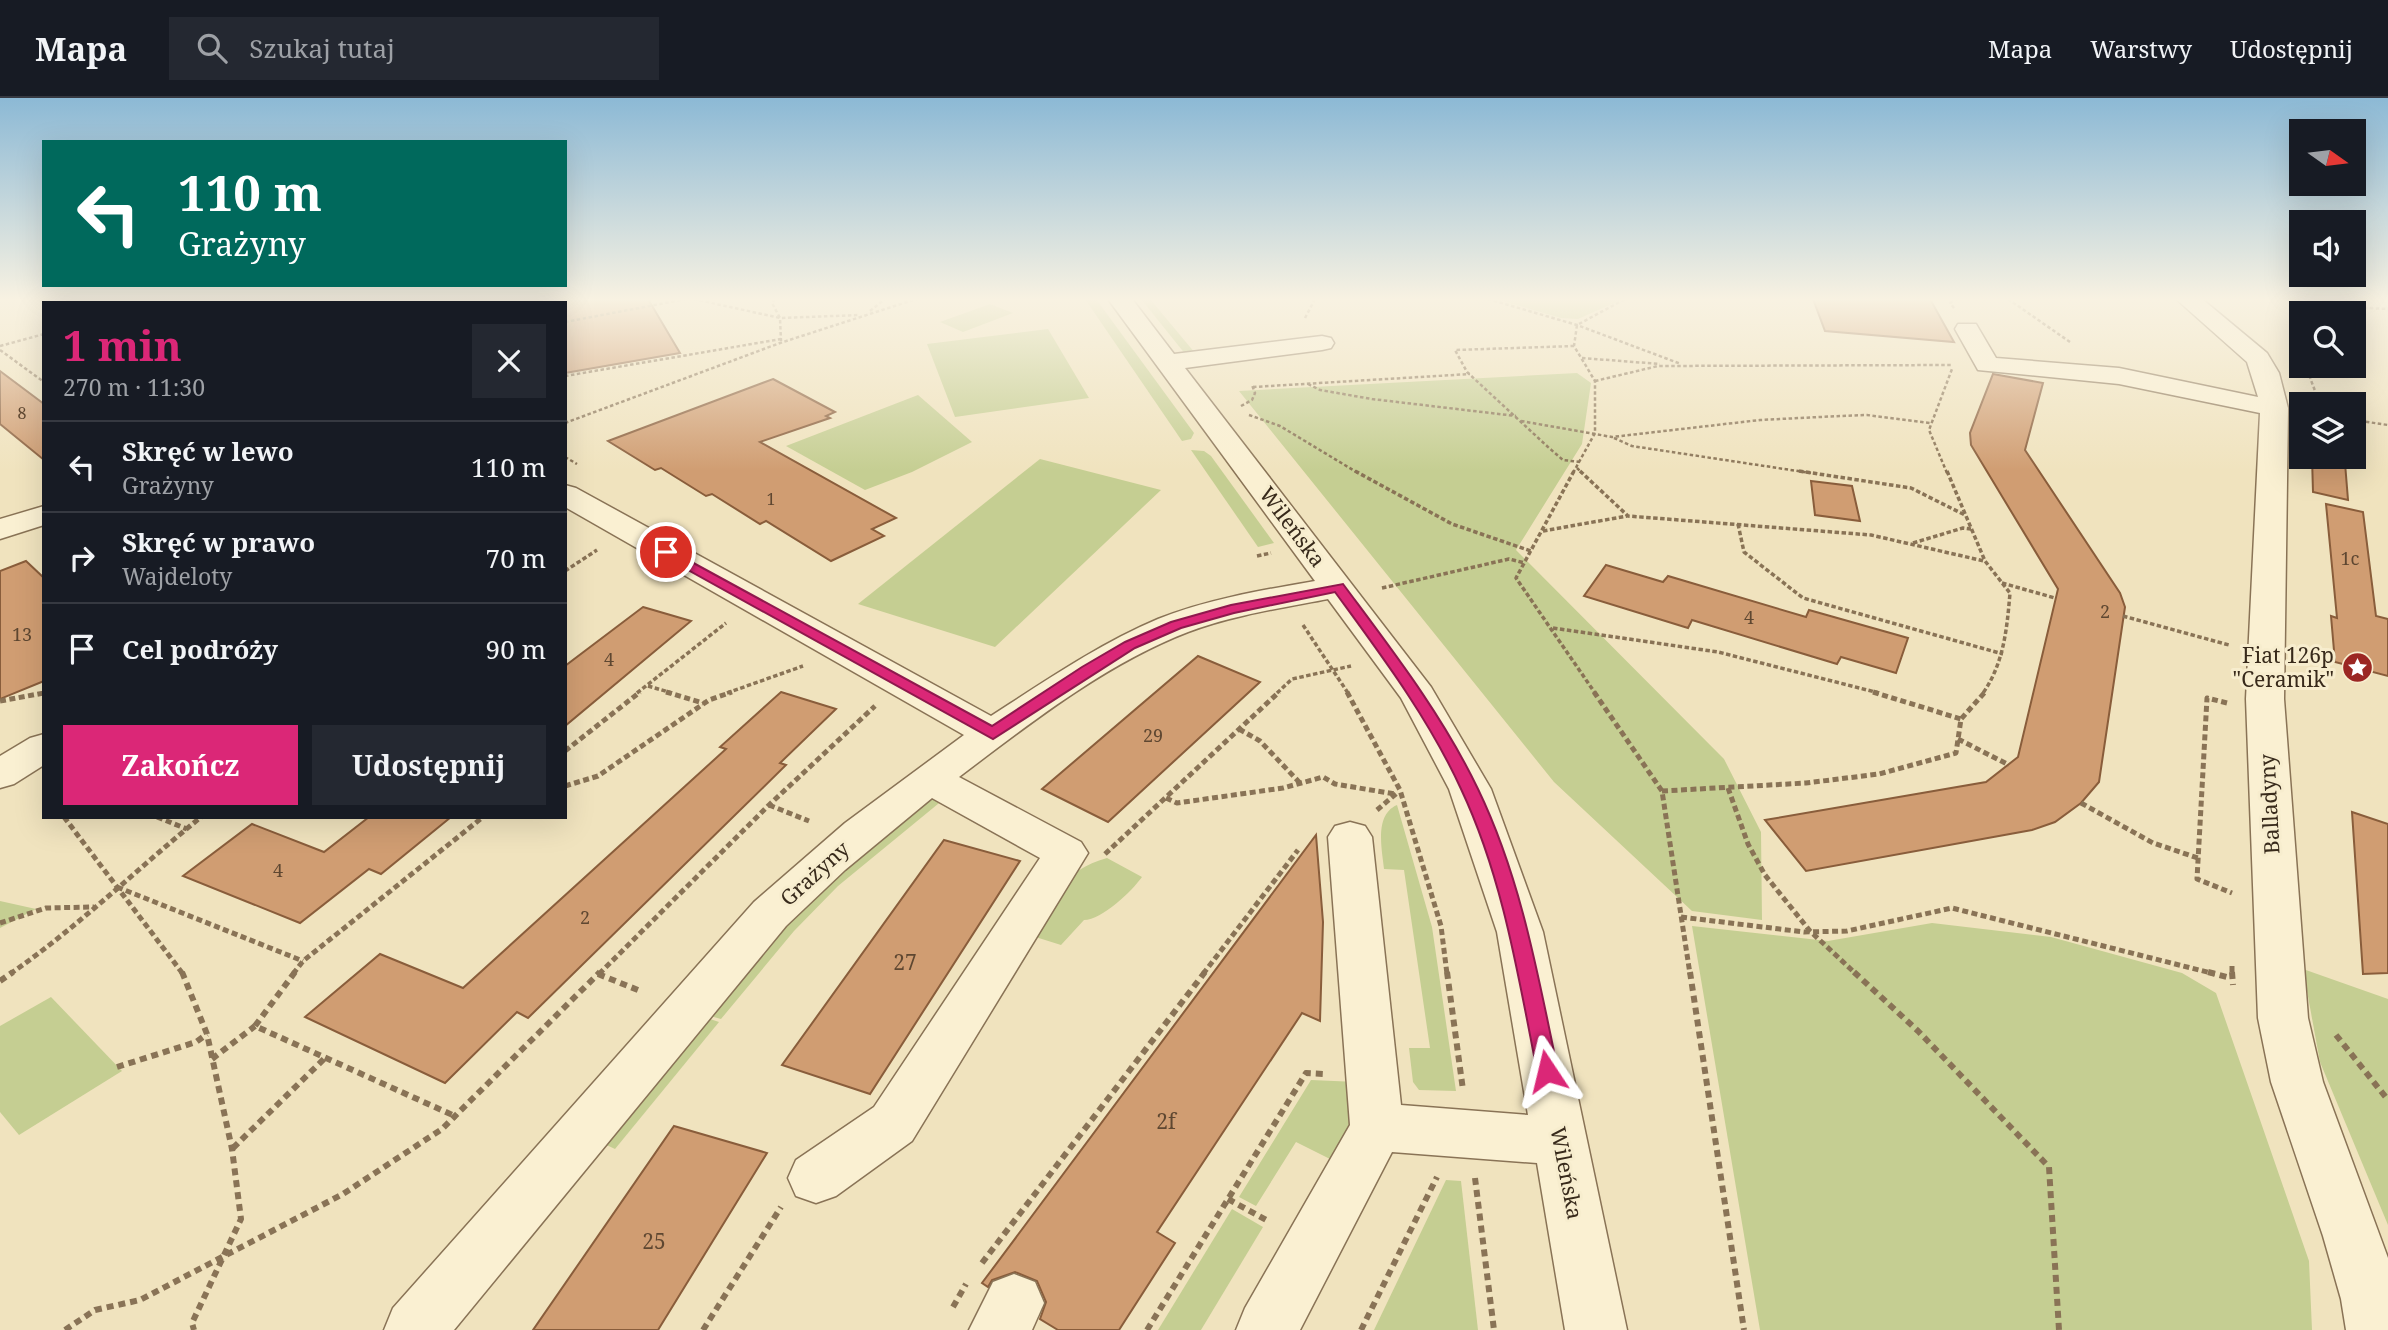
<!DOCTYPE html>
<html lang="pl">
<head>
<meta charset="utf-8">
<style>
  body { margin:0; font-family:"Noto Serif",serif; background:#242831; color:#f1f3f6; height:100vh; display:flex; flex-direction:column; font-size:26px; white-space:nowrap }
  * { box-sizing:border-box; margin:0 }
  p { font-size:23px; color:#9ea1a6 }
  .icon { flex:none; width:38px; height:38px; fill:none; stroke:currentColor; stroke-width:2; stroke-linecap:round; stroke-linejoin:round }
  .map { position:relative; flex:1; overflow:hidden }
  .sheet { position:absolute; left:42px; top:203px; width:525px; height:518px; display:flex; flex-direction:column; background:#171b24; border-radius:0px; box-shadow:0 7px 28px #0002 }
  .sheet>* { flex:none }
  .banner { position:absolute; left:42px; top:42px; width:525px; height:147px; border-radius:0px; box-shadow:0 7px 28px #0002; background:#00695c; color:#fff; overflow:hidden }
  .needle { width:46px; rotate:104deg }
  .controls { position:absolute; left:2289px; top:21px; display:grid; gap:14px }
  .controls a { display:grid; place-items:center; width:77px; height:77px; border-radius:0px; background:#171b24; box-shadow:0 7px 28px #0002; font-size:35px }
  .pin { position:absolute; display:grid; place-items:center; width:60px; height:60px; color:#fff; margin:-30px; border:4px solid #fff; border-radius:50%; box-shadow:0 2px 7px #0007 }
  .me { position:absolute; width:77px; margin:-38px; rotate:350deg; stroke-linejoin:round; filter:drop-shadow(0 0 5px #0008) }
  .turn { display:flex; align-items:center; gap:24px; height:147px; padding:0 21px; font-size:32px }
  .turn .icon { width:91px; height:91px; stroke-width:2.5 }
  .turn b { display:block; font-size:49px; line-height:60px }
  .round { display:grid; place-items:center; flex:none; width:74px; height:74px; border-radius:0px; background:#242831 }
  .head { display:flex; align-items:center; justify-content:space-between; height:119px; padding:0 21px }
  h1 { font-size:42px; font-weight:700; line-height:52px; color:#db2777 }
  .cta { display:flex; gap:14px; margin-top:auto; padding:14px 21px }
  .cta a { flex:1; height:80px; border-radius:0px; background:#db2777; color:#fff; font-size:28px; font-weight:700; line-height:80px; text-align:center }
  .cta a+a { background:#242831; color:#f1f3f6 }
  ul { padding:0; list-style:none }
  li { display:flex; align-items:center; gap:21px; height:91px; padding:0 21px; border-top:2px solid #363941 }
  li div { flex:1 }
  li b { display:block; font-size:26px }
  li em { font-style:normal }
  header { display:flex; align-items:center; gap:42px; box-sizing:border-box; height:98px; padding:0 35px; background:#171b24; border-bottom:2px solid #363941 }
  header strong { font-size:33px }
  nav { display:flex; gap:38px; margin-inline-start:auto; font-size:24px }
  .search { width:490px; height:63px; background:#242831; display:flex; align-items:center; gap:18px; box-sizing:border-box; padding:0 24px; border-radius:0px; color:#9ea1a6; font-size:26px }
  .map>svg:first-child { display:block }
  .green { fill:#c5ce92 }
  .building { fill:#d09d72; stroke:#895d3b; stroke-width:2 }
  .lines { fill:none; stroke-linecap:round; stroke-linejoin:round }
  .minor-casing { stroke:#897356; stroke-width:3 }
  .path-far3 { stroke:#897356; stroke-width:2.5; stroke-dasharray:3.5 2.5; stroke-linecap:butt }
  .path-far2 { stroke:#897356; stroke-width:3.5; stroke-dasharray:4.5 2.5; stroke-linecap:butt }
  .path-far1 { stroke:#897356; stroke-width:5; stroke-dasharray:6 3.5; stroke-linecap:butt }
  .path { stroke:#897356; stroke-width:6; stroke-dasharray:7 5; stroke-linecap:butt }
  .minor { fill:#faf0d2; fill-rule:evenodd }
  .route { fill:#db2777; stroke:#8e194d; stroke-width:2 }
  .labels { text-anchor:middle; stroke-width:6; stroke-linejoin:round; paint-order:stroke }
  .far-number-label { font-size:16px; fill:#5e4731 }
  .number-label { font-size:18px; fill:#5e4731 }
  .street-label { font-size:21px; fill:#382a1b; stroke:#f7edce }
  .poi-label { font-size:21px; fill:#382a1b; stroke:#f7edce; text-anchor:end }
  .near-number-label { font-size:21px; fill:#5e4731 }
</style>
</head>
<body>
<header>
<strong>Mapa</strong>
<div class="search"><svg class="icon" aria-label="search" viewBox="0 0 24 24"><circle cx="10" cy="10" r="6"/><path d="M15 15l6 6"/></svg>Szukaj tutaj</div>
<nav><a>Mapa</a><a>Warstwy</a><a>Udostępnij</a></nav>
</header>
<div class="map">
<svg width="2388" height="1232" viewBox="0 0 2388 1232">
  <rect width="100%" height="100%" fill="#f0e3be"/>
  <g class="green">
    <path d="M 1085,201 L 1096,201 L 1194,335 L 1191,341 L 1182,343 Z"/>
    <path d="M 1141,201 L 1150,201 L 1195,255 L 1186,257 Z"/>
    <path d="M 1496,201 L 1623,201 L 1578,221 L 1561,220 Z"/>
    <path d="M 990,206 L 1013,215 L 963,234 L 940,224 Z"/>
    <path d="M 1048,231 L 1089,300 L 955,319 L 927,246 Z"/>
    <path d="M 1577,275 L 1591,285 L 1582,346 L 1516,452 L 1724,661 L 1761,734 L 1762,822 L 1692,813 L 1554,684 L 1239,293 Z"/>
    <path d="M 918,297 L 972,344 L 912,374 L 865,392 L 786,348 Z"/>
    <path d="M 1191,352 L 1204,353 L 1211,358 L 1274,445 L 1258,449 Z"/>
    <path d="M 1040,361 L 1161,392 L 995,549 L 858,506 Z"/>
    <path d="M 944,701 L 838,788 L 794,833 L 721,921 L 703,916 L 813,789 L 922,703 Z"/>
    <path d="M 1397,707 L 1432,829 L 1456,993 L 1419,992 L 1413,984 L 1409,950 L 1430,950 L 1404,772 L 1384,771 C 1382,751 1374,717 1397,707 Z"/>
    <path d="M 1107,760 L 1142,779 C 1132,793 1102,822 1084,822 L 1061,847 L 1026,836 C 1052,801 1063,772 1107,760 Z"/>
    <path d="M 0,803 L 36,811 L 0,830 Z"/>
    <path d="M 1932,825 L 2051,839 L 2182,875 L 2216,895 L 2309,1163 L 2312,1232 L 1760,1232 L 1692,828 L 1828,843 Z"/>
    <path d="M 2303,871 L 2388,901 L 2388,1127 L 2320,964 Z"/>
    <path d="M 51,899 L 122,973 L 19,1037 L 0,1014 L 0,928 Z"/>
    <path d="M 701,918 L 719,924 L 615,1051 L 598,1043 Z"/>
    <path d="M 1311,982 L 1357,984 L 1362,1028 L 1342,1067 L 1296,1044 L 1256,1108 L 1239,1099 Z"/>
    <path d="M 1446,1082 L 1461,1083 L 1478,1232 L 1374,1232 Z"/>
    <path d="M 1232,1111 L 1263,1129 L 1201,1232 L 1158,1232 Z"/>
  </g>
  <g class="building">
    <path d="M 565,201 L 648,201 L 680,255 L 565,275 Z"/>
    <path d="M 1813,201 L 1930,201 L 1954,244 L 1825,233 Z"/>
    <path d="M 0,273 L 44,306 L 44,362 L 0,326 Z"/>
    <path d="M 1993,276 L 2043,285 L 2025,352 L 2120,495 L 2125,509 L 2099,684 L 2081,705 L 2055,724 L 2032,732 L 1806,773 L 1765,722 L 1986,684 L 2018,659 L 2058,491 L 1971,347 L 1970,335 Z"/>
    <path d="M 773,281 L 835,314 L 826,318 L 830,320 L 760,344 L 896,420 L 872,431 L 884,438 L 831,463 L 766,423 L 760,426 L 712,396 L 706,398 L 661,370 L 655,372 L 608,343 Z"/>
    <path d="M 2312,359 L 2345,365 L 2348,402 L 2313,394 Z"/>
    <path d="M 1811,383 L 1852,388 L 1860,423 L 1815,417 Z"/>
    <path d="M 2326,406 L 2363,414 L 2376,518 L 2388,521 L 2388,578 L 2335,564 L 2331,518 L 2337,520 Z"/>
    <path d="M 26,463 L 44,480 L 44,583 L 0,601 L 0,473 Z"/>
    <path d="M 1606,467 L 1663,484 L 1668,478 L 1806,519 L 1809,512 L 1908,540 L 1896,575 L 1841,559 L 1837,566 L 1692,522 L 1688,530 L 1584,498 Z"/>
    <path d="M 643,509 L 691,523 L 565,628 L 565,568 Z"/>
    <path d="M 1198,558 L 1260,584 L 1108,724 L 1042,691 Z"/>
    <path d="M 781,594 L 836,611 L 780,665 L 786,667 L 528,920 L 517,914 L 445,985 L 305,919 L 380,856 L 463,890 L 726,651 L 720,649 Z"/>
    <path d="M 2352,714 L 2388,726 L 2388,875 L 2363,876 Z"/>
    <path d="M 369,719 L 451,719 L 381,776 L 369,771 L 300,825 L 183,778 L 252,726 L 324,754 Z"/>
    <path d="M 1316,737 L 1323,824 L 1320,923 L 1302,915 L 1157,1134 L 1175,1145 L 1119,1232 L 1058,1232 L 1040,1221 L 1046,1204 L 1037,1183 L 1015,1174 L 992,1182 L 988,1189 L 982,1185 Z"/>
    <path d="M 944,742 L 1020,763 L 870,996 L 782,967 Z"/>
    <path d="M 674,1028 L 767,1055 L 658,1232 L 533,1232 Z"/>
  </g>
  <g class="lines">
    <defs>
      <g id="minor">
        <path d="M 275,201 L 299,201 L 298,205 L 274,205 Z"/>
        <path d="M 1108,201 L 1132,201 L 1174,256 L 1322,238 L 1331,240 L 1334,245 L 1331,250 L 1322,252 L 1185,270 L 1431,589 L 1491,691 L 1543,834 L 1627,1232 L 1565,1232 L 1537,1065 L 1392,1054 L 1300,1232 L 1236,1232 L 1245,1210 L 1350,1027 L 1328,739 L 1335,728 L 1350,724 L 1365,728 L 1372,739 L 1401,1007 L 1528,1017 L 1497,834 L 1449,691 L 1401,600 L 1328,501 C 1281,510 1233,517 1188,534 C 1105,566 1029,626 959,679 L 1081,744 L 1088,755 L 912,1043 L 836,1098 L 816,1105 L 796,1098 L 788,1080 L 796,1062 L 874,1009 L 1040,760 L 932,700 L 845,772 L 786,828 L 454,1232 L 384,1232 L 393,1210 L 754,804 L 845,725 L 964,637 L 565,409 L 565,387 L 576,390 L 991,618 C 1045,583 1099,546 1158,521 C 1208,501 1263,492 1315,483 Z"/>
        <path d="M 2176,201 L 2202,201 L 2267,255 L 2279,275 L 2288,310 L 2284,601 L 2308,920 L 2323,984 L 2388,1160 L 2388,1232 L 2346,1232 L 2341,1201 L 2323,1138 L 2271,984 L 2258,920 L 2246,601 L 2260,315 L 2119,286 L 1978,272 L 1955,231 L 1958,226 L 1976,226 L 1996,260 L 2119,270 L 2258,299 L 2247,264 Z"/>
        <path d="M 44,408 L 44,427 L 0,441 L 0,421 Z"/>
        <path d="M 44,636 L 44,667 L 14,686 L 0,690 L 0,658 L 30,640 Z"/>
        <path d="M 1014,1176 L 1035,1184 L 1044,1205 L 1032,1232 L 969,1232 L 993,1184 Z"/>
      </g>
    </defs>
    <use href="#minor" class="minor-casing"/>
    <g class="path-far3">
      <path d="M 694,201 L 780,220 L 859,217"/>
      <path d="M 775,201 L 772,205 L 780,220 L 781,243"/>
      <path d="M 1488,201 L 1577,227 L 1681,266"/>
      <path d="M 2008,201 L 2070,244"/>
      <path d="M 159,205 L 171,201"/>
      <path d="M 369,205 L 396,201"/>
      <path d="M 1954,210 L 1950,205 L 1956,201"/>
      <path d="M 2308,212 L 2309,207 L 2388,211"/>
      <path d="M 870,213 L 885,201"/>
      <path d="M 1305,220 L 1315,201"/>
      <path d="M 565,224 L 686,201"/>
      <path d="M 0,248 L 44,236"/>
      <path d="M 1574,248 L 1455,252 L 1467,274 L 1548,349 L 1563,362 L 1580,364"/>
      <path d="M 0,252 L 44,284"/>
      <path d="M 1582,260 L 1660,266"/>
      <path d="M 2302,268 L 2309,277 L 2320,306"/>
      <path d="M 565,278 L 781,241"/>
      <path d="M 1595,283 L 1658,268 L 1953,267"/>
      <path d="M 1308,286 L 1320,292 L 1372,301 L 1516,318"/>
      <path d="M 1253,289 L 1470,276"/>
      <path d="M 1241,308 L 1252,302 L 1255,295 L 1252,287"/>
      <path d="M 1249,317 L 1280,328 L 1358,375"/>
      <path d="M 2354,322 L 2388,327"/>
      <path d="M 1521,323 L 1612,339 L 1760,322 L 1840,318 L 1867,317 L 1930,325"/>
      <path d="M 565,325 L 780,245 L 916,201"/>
      <path d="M 1614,340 L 1632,348 L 1811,375"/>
      <path d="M 565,359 L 577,366"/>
      <path d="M 1577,370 L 1582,375"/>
      <path d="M 1573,375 L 1595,335 L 1595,283 L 1574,248 L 1577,227 L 1625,201"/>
      <path d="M 1947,375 L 1929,332 L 1952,271"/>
    </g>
    <g class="path-far2">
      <path d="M 1355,373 L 1452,426 L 1531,453"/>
      <path d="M 1574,373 L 1516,480 L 1595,595"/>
      <path d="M 1580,373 L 1628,418 L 1871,437 L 1984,463"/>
      <path d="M 1799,373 L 1911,390 L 1965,417"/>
      <path d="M 1947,373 L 1985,463 L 2010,495 C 2007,530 2004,565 1983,595"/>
      <path d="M 1738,426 L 1744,454 L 1803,500 L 2003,556"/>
      <path d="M 1543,433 L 1627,418"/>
      <path d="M 1913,445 L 1963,430 L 1971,431"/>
      <path d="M 1257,458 L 1271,455"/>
      <path d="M 565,473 L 597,452"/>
      <path d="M 2002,485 L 2055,500"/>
      <path d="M 1382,490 L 1509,461 L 1525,465"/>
      <path d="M 2123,518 L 2229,547"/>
      <path d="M 1303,527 L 1348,595"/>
      <path d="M 1553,530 L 1718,554 L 1879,595"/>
      <path d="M 648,588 L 672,595"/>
      <path d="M 637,595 L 726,525"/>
      <path d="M 727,595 L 803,568"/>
      <path d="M 1277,595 L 1292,581 L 1351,568"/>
    </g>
    <g class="path-far1">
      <path d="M 666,594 L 703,605"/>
      <path d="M 1347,594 L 1400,692 L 1441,828 L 1447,876"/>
      <path d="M 1594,594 L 1662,693 L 1690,876"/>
      <path d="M 1873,594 L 1961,621"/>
      <path d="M 0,603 L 44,595"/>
      <path d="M 2227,605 L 2207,600 L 2197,781 L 2232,795"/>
      <path d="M 1239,631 L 1260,643 L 1300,685"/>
      <path d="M 1958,641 L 2009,667"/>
      <path d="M 565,653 L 640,594"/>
      <path d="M 565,688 L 598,678 L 709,602 L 732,594"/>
      <path d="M 1728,690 L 1748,746 L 1765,777 L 1810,833 L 1856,876"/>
      <path d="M 1662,693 L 1806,685 L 1879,676 L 1956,655 L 1961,621 L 1985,594"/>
      <path d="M 1166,700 L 1177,705 L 1283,690 L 1323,679 L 1335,686 L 1395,696"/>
      <path d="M 2081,705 L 2153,745 L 2198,760"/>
      <path d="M 769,707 L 809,723"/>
      <path d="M 1377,712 L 1397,695"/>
      <path d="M 64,719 L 183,876"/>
      <path d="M 157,719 L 187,731"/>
      <path d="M 1105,756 L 1279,594"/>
      <path d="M 117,789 L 303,863"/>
      <path d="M 1681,819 L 1804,834 L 1847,833 L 1952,810 L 2215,876"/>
      <path d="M 0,825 L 46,810 L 94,809"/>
      <path d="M 2232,868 L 2232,876"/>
      <path d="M 10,876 C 78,829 137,771 201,719"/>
      <path d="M 293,876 L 303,863 L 483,719"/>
      <path d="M 599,876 L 769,707 L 875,608"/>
      <path d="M 1203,876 L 1298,752"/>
    </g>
    <g class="path">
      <path d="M 182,874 L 207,936 L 232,1051 L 241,1121 L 192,1225 L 194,1232"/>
      <path d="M 295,874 L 255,928 L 457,1019"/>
      <path d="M 1447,874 L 1463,992"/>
      <path d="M 1690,874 L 1744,1232"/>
      <path d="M 1854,874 L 1918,933 L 2049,1069 L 2059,1232"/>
      <path d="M 2208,874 L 2231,880"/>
      <path d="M 2232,874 L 2233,887"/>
      <path d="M 598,876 L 638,892"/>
      <path d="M 0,883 L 13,874"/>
      <path d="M 2336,937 L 2388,1002"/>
      <path d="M 212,961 L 255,928"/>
      <path d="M 117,969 L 196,944 L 207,936"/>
      <path d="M 233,1050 L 326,959"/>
      <path d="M 1475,1080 L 1494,1232"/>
      <path d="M 1228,1101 L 1270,1124"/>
      <path d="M 982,1165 L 1205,874"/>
      <path d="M 953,1209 L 966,1186"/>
      <path d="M 65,1232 L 95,1212 L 140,1202 L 343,1096 L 442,1031 L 600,874"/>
      <path d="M 703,1232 L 781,1109"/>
      <path d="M 1147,1232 L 1306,975 L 1325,976"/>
      <path d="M 1361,1232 L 1437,1079"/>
    </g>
    <use href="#minor" class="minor"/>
  </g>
  <linearGradient id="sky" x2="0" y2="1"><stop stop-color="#8cb9d5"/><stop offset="0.54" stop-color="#f8f2e2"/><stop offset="1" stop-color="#f8f2e2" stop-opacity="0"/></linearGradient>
  <rect width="2388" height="373" fill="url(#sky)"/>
  <path class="route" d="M 666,450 L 992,628 L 1082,569 L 1125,544 L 1171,524 L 1231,507 L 1343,486 C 1392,552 1442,616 1478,691 C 1521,780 1538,877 1558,973 L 1555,980 L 1547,982 L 1540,980 L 1537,973 C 1518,877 1503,780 1461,691 C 1428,619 1381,557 1335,494 L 1234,515 L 1181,530 L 1135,550 L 993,641 L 661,457 L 659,454 Z"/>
  <defs>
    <symbol id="sight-disc" viewBox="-11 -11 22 22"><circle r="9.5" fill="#9b2723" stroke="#f7edce"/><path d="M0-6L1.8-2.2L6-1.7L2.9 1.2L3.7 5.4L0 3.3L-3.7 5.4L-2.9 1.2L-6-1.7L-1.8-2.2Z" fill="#fff"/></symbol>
  </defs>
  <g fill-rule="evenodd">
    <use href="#sight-disc" x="2340" y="552" width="35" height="35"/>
  </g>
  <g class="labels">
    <g class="far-number-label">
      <text x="22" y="321">8</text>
      <text x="771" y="407">1</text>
    </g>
    <g class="number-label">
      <text x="2350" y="467">1c</text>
      <text x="2105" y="520">2</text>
      <text x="1749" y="526">4</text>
      <text x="22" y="543">13</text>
      <text x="609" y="568">4</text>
      <text x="1153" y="644">29</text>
      <text x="278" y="779">4</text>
      <text x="585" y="826">2</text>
    </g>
    <g class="street-label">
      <text transform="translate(1292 429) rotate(53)" y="7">Wileńska</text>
      <text transform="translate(2270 706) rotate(-93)" y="7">Balladyny</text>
      <text transform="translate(815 776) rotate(-42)" y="7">Grażyny</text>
      <text transform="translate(1566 1075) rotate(79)" y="7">Wileńska</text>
    </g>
    <g class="poi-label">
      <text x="2334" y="565">Fiat 126p<tspan x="2334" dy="24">"Ceramik"</tspan></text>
    </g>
    <g class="near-number-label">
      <text x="905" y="872">27</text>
      <text x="1166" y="1031">2f</text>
      <text x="654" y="1151">25</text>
    </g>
  </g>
</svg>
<div class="controls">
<a><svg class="needle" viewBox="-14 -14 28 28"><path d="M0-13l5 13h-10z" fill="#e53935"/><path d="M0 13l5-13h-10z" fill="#9ea1a6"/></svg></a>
<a><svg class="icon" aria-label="sound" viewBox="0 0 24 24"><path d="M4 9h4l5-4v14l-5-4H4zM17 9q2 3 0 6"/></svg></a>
<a><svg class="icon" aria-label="search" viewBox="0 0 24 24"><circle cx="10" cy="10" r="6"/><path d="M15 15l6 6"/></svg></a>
<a><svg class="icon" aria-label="layers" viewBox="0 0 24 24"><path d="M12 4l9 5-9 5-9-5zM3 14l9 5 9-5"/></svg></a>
</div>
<div class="pin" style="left:666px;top:454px;background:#d93025"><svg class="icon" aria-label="arrive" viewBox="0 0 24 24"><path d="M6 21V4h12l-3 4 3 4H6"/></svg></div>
<svg class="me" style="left:1547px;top:973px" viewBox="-20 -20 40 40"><path d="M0-17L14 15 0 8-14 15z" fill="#db2777" stroke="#fff" stroke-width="4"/></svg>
<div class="banner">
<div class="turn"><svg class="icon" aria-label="left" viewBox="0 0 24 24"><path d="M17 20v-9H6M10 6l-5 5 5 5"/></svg><div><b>110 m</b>Grażyny</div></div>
</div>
<section class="sheet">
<div class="head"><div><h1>1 min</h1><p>270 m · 11:30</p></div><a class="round"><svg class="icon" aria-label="close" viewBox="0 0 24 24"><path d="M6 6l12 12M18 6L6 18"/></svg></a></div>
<ul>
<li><svg class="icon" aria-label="left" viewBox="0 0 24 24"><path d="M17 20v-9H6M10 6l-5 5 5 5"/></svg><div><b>Skręć w lewo</b><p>Grażyny</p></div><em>110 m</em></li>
<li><svg class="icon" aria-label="right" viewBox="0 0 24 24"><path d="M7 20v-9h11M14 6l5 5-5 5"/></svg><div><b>Skręć w prawo</b><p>Wajdeloty</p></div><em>70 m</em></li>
<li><svg class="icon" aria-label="arrive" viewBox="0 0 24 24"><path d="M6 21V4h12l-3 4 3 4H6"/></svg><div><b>Cel podróży</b></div><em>90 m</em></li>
</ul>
<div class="cta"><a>Zakończ</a><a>Udostępnij</a></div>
</section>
</div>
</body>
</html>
